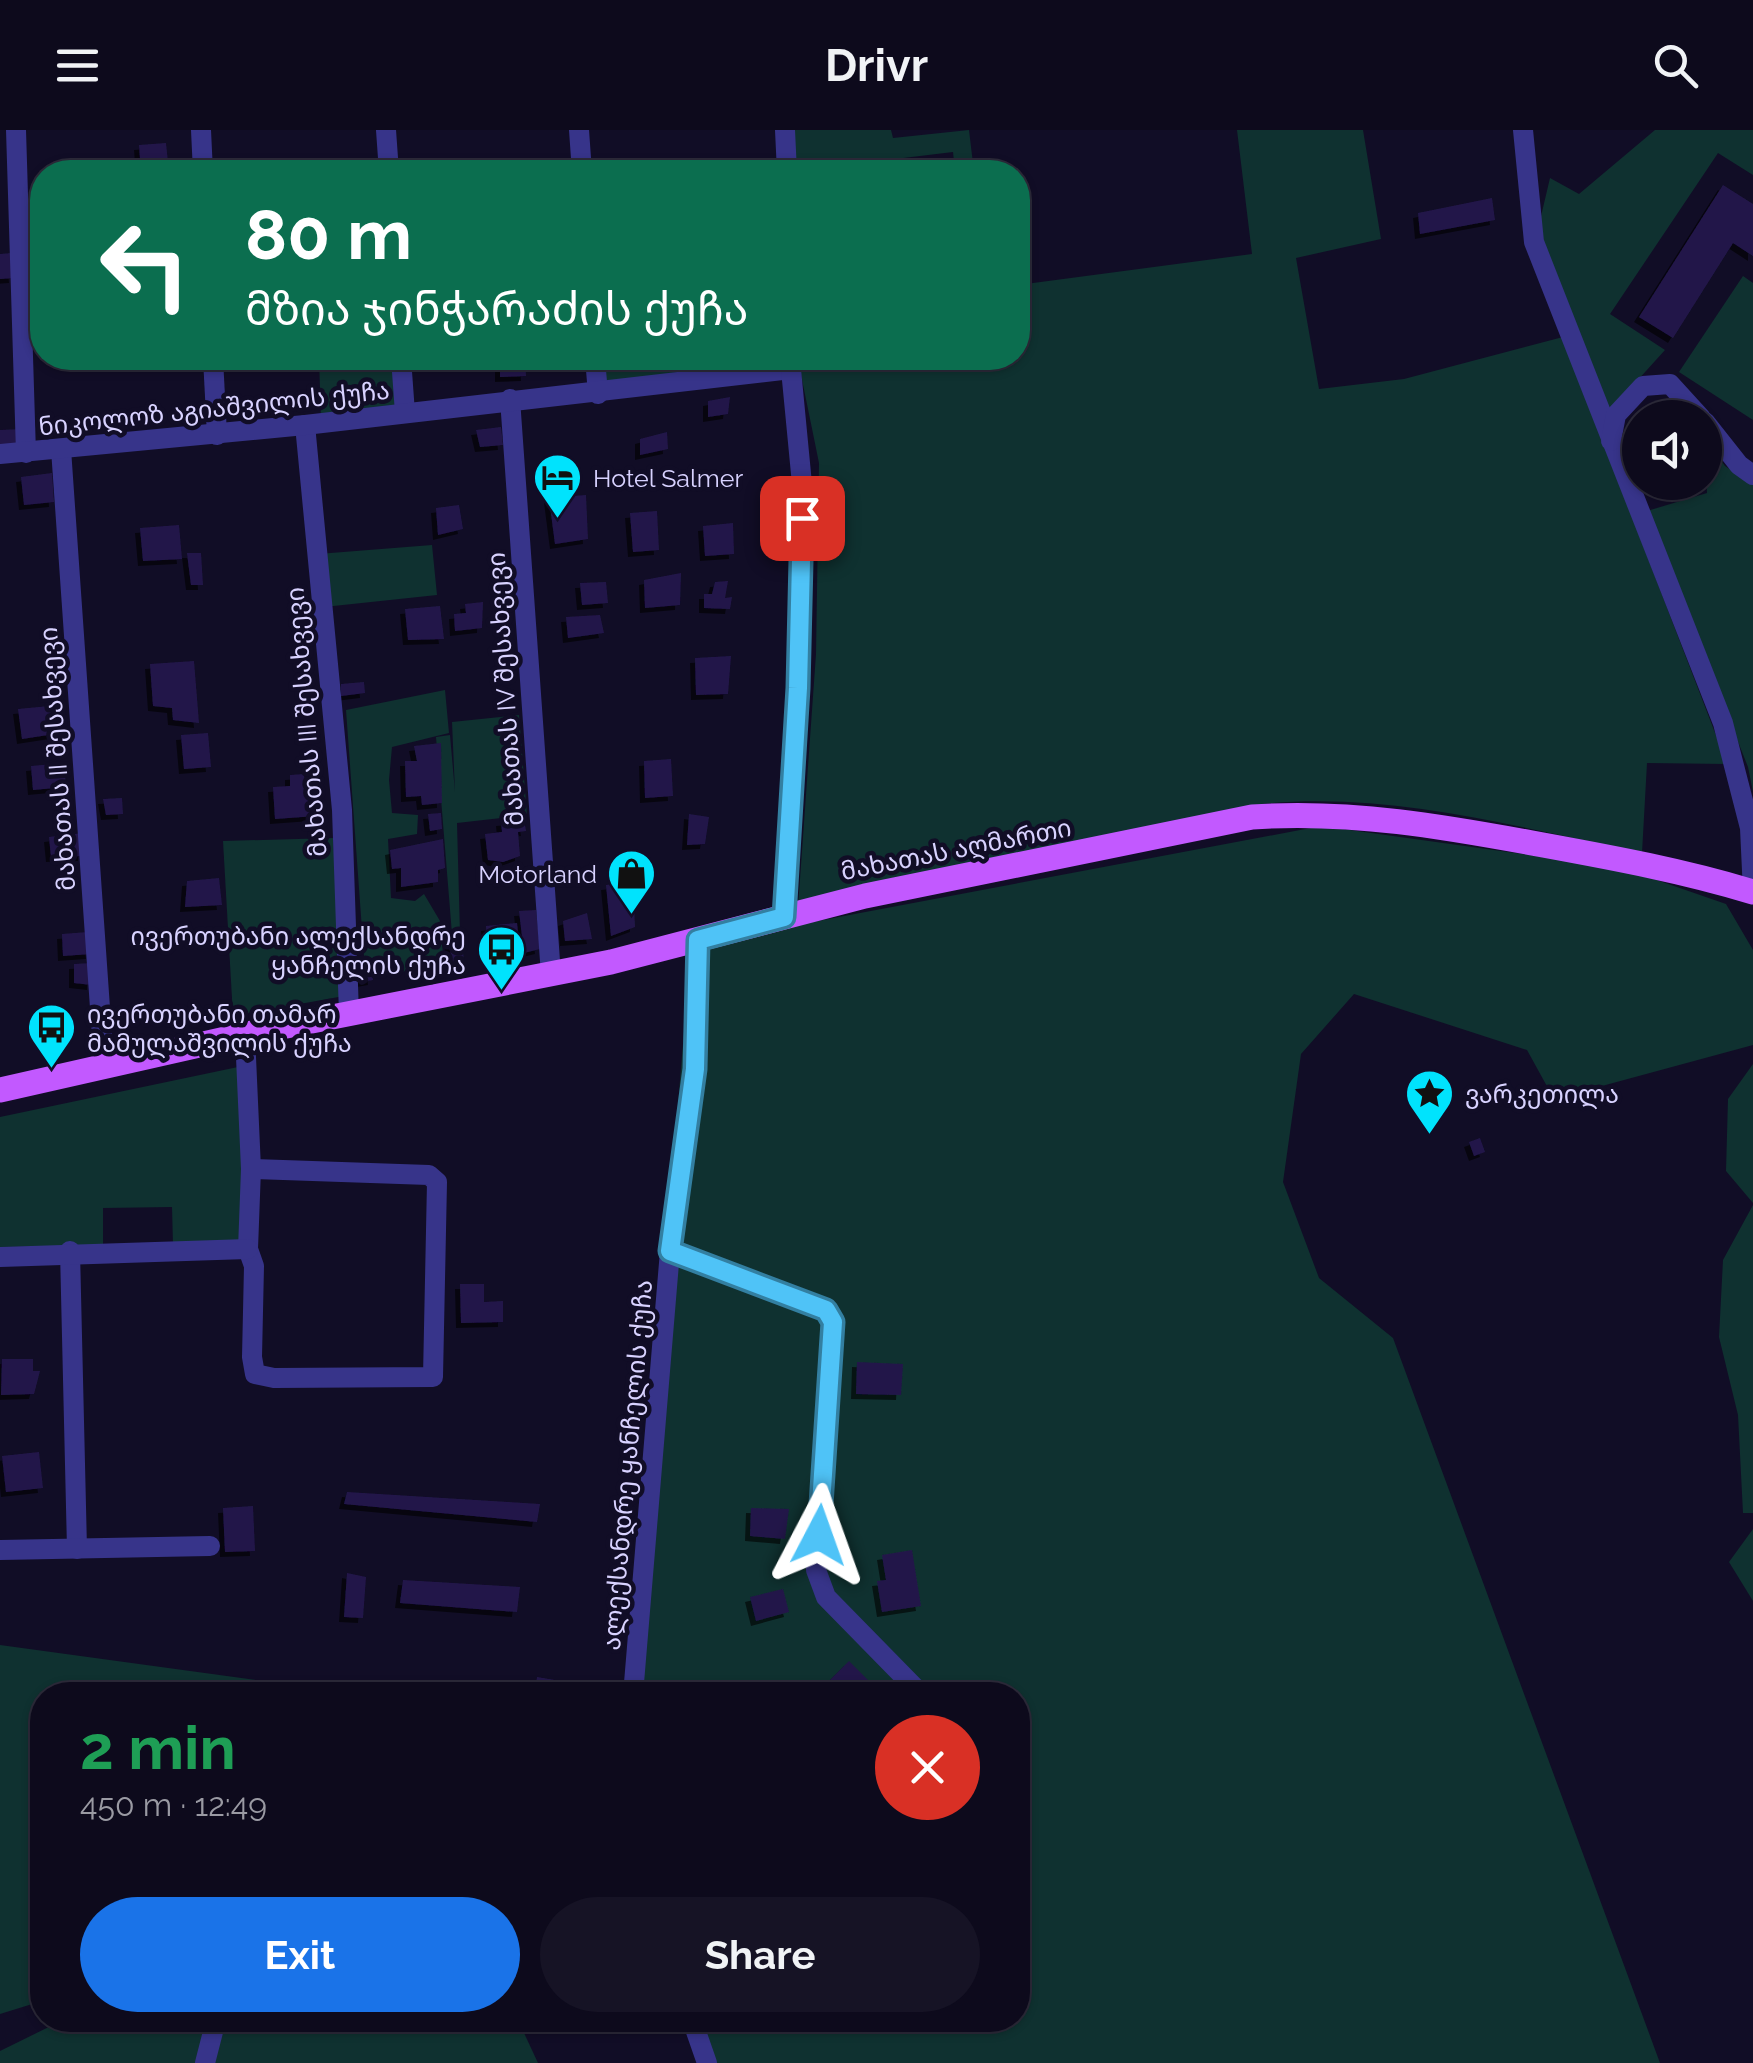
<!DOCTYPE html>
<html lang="en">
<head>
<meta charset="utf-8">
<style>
  body { margin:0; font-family:Raleway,"Noto Sans Georgian",sans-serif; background:#161325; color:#f1f3f6; height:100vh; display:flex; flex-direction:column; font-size:38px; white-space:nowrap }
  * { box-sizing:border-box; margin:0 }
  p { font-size:32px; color:#9a9aa3 }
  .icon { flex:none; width:55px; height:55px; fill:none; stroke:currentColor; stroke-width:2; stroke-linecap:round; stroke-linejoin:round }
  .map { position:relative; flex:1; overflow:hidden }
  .side { position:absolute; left:30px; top:1552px; width:1000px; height:350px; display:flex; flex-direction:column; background:#0d0a1c; border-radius:40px; box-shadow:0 2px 8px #0004,0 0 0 2px #2d2b3b }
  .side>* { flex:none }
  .hud { position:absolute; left:30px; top:30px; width:1000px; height:210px; border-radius:40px; box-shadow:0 2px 8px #0004,0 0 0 2px #2d2b3b; background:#0b6e4f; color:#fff; overflow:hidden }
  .tools { position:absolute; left:1622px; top:270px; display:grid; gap:20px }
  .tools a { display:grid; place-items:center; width:100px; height:100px; border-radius:50%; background:#0d0a1c; box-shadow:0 2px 8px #0004,0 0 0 2px #2d2b3b; font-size:50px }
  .pin { position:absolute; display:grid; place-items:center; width:85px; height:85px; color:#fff; margin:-42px; border-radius:20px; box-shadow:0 5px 15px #0006 }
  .me { position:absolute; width:110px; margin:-55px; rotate:4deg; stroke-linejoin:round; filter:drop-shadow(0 0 8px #0008) }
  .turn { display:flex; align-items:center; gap:35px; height:210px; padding:0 50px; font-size:45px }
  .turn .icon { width:130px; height:130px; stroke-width:2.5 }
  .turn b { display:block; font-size:70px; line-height:85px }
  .round { display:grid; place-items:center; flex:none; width:105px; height:105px; border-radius:52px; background:#161325 }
  .summary { display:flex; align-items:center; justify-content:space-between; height:170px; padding:0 50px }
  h1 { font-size:60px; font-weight:700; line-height:75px; color:#1e9e55 }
  .action { display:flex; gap:20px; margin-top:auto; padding:20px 50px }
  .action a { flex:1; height:115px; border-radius:60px; background:#1a73e8; color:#fff; font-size:40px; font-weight:700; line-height:115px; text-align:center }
  .action a+a { background:#161325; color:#f1f3f6 }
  header { display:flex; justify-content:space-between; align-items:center; height:130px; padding:0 50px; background:#0d0a1c; font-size:45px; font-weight:700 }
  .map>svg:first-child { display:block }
  .green { fill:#0f3130 }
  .building { fill:#221749; filter:url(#shadow) }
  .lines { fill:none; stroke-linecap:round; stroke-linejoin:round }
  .minor { stroke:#37348a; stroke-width:20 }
  .major { stroke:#c259ff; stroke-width:25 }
  .route-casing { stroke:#337fa1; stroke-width:25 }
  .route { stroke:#4fc3f7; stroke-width:18 }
  .labels { text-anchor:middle; stroke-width:9; stroke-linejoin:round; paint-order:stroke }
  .street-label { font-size:25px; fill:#d8d2ff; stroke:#110d26 }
  .poi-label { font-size:25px; fill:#d8d2ff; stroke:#110d26; text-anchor:start }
</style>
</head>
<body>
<header><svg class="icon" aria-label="menu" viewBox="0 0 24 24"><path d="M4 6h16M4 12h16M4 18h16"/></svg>Drivr<svg class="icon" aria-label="search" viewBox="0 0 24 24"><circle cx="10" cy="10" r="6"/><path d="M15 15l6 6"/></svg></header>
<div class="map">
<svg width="1753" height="1933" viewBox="0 0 1753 1933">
  <defs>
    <filter id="shadow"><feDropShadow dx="-5" dy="5" stdDeviation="0" flood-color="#0009"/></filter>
  </defs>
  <rect width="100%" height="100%" fill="#110d26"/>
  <g class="green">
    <path d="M 794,0 L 891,0 L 893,8 L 969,0 L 974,42 L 955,42 L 953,22 L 796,41 Z"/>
    <path d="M 1237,0 L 1363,0 L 1381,109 L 1296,128 L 1319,259 L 1404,249 L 1563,207 L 1727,634 L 1647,633 L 1642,723 C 1518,697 1389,661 1261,674 L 798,777 L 816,524 L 819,333 L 798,230 L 1018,228 L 1018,155 L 1252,124 Z"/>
    <path d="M 1655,0 L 1753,0 L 1753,45 L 1718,23 L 1610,184 L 1665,220 L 1607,284 L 1538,99 L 1550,48 L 1579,64 Z"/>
    <path d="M 1743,146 L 1753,153 L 1753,290 L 1679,242 Z"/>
    <path d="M 319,228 L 395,228 L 399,279 L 321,290 Z"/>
    <path d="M 601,228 L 686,228 L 687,245 L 604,253 Z"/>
    <path d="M 1713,320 L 1725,336 L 1753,354 L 1753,662 L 1748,637 L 1647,381 L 1707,363 L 1705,322 Z"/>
    <path d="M 432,415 L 437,465 L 324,477 L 318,424 Z"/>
    <path d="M 445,560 L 449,603 L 392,617 L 389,650 L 392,683 L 418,685 L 417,704 L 388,709 L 391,768 L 415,771 L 424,764 L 440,791 L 444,836 L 378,845 L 375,829 L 364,827 L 346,580 Z"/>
    <path d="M 519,585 L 527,685 L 457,693 L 460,804 L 452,804 L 436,607 L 450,605 L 455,662 L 452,592 Z"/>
    <path d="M 1321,696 L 1622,738 L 1726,774 L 1753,820 L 1753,915 L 1554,969 L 1527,920 L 1354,864 L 1301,924 L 1283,1052 L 1319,1148 L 1393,1208 L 1660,1933 L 714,1933 L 698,1890 L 1018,1890 L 1018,1565 L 630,1565 L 691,815 Z"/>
    <path d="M 333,708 L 344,866 L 233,886 L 223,711 Z"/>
    <path d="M 1753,934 L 1753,1073 L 1726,1041 L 1728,969 Z"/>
    <path d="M 238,937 L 243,954 L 243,1110 L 173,1115 L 172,1077 L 103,1078 L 103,1116 L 0,1117 L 0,987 Z"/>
    <path d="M 1753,1075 L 1753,1383 L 1743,1383 L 1738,1285 L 1719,1207 L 1723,1130 Z"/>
    <path d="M 1753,1399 L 1753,1471 L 1729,1432 Z"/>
    <path d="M 0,1515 L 292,1555 L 291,1565 L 42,1565 L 42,1871 L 0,1884 Z"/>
    <path d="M 63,1890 L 518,1890 L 538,1933 L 0,1933 L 0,1921 Z"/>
  </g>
  <g class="building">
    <path d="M 166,13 L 169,42 L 141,42 L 139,15 Z"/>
    <path d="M 1723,55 L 1753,74 L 1753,126 L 1733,113 L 1673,208 L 1639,187 Z"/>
    <path d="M 1492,68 L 1495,90 L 1420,104 L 1418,83 Z"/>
    <path d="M 12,123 L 14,148 L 0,149 L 0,124 Z"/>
    <path d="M 500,228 L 525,228 L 526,246 L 500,247 Z"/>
    <path d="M 730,267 L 728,284 L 708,287 L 708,271 Z"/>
    <path d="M 501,297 L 503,315 L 480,317 L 476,300 Z"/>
    <path d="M 23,299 L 24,314 L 0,315 L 0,300 Z"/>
    <path d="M 667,302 L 668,319 L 640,325 L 640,309 Z"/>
    <path d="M 52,343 L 54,372 L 24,375 L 21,347 Z"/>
    <path d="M 586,365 L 588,409 L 555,414 L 549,368 Z"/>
    <path d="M 459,375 L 463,399 L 438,405 L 436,378 Z"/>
    <path d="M 657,381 L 659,420 L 633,422 L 630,383 Z"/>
    <path d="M 733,393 L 734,424 L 705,426 L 703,396 Z"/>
    <path d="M 179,395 L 182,429 L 143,431 L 140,398 Z"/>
    <path d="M 187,423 L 201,423 L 203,455 L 191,455 Z"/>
    <path d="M 681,443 L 680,475 L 645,478 L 644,450 Z"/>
    <path d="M 728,451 L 725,468 L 732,467 L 730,479 L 704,478 L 704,464 L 712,464 L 715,452 Z"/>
    <path d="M 606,452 L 608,473 L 582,475 L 580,453 Z"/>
    <path d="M 483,472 L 482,498 L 455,501 L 454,484 L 466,483 L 465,474 Z"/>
    <path d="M 440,476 L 444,509 L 408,510 L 405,479 Z"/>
    <path d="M 600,485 L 604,503 L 568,508 L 566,487 Z"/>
    <path d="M 731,526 L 728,564 L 696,565 L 695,528 Z"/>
    <path d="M 194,531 L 199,593 L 173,590 L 172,578 L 153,576 L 150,534 Z"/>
    <path d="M 364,552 L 365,563 L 341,566 L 341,554 Z"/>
    <path d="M 60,575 L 61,603 L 22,609 L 18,579 Z"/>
    <path d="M 208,603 L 211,637 L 184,639 L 181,605 Z"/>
    <path d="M 441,613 L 442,673 L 422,675 L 421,666 L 406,667 L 405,631 L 417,631 L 414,616 Z"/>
    <path d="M 671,629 L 673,666 L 645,668 L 644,631 Z"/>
    <path d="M 64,633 L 66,657 L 33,660 L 31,636 Z"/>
    <path d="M 304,644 L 305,656 L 314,656 L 316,686 L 275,689 L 273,657 L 290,656 L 290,645 Z"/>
    <path d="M 122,668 L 123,684 L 106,685 L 103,669 Z"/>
    <path d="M 441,683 L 442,699 L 430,701 L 428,684 Z"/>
    <path d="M 689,684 L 709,687 L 705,714 L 687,715 Z"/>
    <path d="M 524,689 L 526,701 L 518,702 L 520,726 L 503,732 L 488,730 L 485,704 L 502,702 L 501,691 Z"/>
    <path d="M 83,703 L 83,726 L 51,727 L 49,707 Z"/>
    <path d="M 443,709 L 445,738 L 438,740 L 438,752 L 401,757 L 401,738 L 392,739 L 390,720 Z"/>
    <path d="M 219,748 L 222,775 L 185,777 L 187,751 Z"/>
    <path d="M 633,752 L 635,797 L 611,806 L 606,755 Z"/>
    <path d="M 536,780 L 540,819 L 524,823 L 519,781 Z"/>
    <path d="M 587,783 L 592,809 L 565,811 L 563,791 Z"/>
    <path d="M 517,793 L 520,823 L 488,823 L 486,796 Z"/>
    <path d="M 88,802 L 91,824 L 63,826 L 62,804 Z"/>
    <path d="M 462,806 L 464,834 L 452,837 L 449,807 Z"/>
    <path d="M 371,831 L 373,850 L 362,852 L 360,832 Z"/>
    <path d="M 92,833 L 92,855 L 74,853 L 74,834 Z"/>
    <path d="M 1480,1008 L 1485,1022 L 1474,1026 L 1469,1012 Z"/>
    <path d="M 460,1154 L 484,1154 L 484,1172 L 503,1171 L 503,1192 L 461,1193 Z"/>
    <path d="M 2,1229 L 33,1229 L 33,1241 L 40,1241 L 34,1264 L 1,1265 Z"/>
    <path d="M 857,1232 L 903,1234 L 901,1265 L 856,1264 Z"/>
    <path d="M 39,1322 L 43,1358 L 6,1362 L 2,1326 Z"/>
    <path d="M 347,1362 L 540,1374 L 537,1392 L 344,1374 Z"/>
    <path d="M 253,1376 L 255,1421 L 225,1422 L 223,1378 Z"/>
    <path d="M 751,1378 L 789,1379 L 785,1409 L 750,1406 Z"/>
    <path d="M 912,1420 L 921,1476 L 882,1482 L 877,1451 L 886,1450 L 882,1425 Z"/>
    <path d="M 347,1443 L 366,1447 L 363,1488 L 344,1487 Z"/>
    <path d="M 403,1450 L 520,1457 L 517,1482 L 400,1473 Z"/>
    <path d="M 783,1459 L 789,1482 L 756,1491 L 750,1467 Z"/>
    <path d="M 849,1531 L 883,1565 L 824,1565 L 819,1561 Z"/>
    <path d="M 537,1547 L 567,1552 L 565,1565 L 534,1565 Z"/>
  </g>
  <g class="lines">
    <g class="minor">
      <path d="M 16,0 L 26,323"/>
      <path d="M 201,0 L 203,42"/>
      <path d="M 386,0 L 389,42"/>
      <path d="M 579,0 L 582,42"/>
      <path d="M 785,0 L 787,42"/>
      <path d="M 1523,0 L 1534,112 L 1723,593 L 1750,698 L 1753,762"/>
      <path d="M 213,228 L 217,305"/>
      <path d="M 401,228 L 405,283"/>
      <path d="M 595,228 L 598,264"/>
      <path d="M 510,269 L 551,845"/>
      <path d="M 1705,292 L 1739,335 L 1753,345"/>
      <path d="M 305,295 L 342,680 L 349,884"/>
      <path d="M 1611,311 L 1616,285 L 1643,256 L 1670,254 L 1701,288"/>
      <path d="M 61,319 L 104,935"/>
      <path d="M 0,324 L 305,295 L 791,239"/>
      <path d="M 784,787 L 798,558 L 802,354 L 790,229"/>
      <path d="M 245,905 L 251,1039 L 429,1045 L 437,1052 L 433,1247 L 274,1248 L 255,1244 L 252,1227 L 254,1136 L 248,1119 L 251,1039"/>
      <path d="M 70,1121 L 77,1419"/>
      <path d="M 670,1121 L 826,1180 L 833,1192 L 816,1440 L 826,1467 L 922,1565"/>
      <path d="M 0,1127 L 248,1119"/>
      <path d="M 0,1420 L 210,1416"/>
      <path d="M 633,1565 L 670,1121 L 695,939 L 698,810"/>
      <path d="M 692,1890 L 707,1933"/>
      <path d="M 205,1933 L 216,1890"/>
    </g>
    <path class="major" d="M 0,960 L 261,901 L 611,832 L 865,766 L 1252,687 C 1350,680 1446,697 1543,715 C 1614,728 1684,741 1753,762"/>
  </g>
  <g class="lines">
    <defs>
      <path id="route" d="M 802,388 L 798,558 L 784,787 L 698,810 L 695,939 L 670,1121 L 826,1180 L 833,1192 L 819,1405"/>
    </defs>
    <use href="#route" class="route-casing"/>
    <use href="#route" class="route"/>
  </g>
  <defs>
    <symbol id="hotel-pin" viewBox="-11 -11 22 30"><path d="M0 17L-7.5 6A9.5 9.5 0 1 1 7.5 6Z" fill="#00e3fd" stroke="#110d26"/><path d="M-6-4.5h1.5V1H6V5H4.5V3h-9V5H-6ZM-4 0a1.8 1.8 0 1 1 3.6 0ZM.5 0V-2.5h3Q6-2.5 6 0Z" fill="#111"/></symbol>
    <symbol id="shop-pin" viewBox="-11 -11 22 30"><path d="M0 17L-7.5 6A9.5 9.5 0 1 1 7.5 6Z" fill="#00e3fd" stroke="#110d26"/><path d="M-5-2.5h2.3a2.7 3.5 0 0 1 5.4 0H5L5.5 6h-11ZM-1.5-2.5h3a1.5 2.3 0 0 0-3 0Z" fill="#111"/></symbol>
    <symbol id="bus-pin" viewBox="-11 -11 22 30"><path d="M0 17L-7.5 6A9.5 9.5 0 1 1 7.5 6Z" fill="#00e3fd" stroke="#110d26"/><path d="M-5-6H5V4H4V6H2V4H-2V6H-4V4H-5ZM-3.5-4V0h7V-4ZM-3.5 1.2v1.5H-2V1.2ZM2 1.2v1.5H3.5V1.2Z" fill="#111"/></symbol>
    <symbol id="sight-pin" viewBox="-11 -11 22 30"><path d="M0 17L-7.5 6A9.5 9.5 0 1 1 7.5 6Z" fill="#00e3fd" stroke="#110d26"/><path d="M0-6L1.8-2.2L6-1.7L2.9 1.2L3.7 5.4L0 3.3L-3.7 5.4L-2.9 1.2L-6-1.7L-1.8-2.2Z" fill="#111"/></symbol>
  </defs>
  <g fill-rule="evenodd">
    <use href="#hotel-pin" x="530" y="320" width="55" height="75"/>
    <use href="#shop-pin" x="604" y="716" width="55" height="75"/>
    <use href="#bus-pin" x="474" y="792" width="55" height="75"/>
    <use href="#bus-pin" x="24" y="870" width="55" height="75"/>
    <use href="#sight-pin" x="1402" y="936" width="55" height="75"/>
  </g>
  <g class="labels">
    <g class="street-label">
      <text transform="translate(214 278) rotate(-6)" y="9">ნიკოლოზ აგიაშვილის ქუჩა</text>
      <text transform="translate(505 559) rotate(-94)" y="9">მახათას IV შესახვევი</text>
      <text transform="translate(306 592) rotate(-95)" y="9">მახათას III შესახვევი</text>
      <text transform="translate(57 629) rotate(-94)" y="9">მახათას II შესახვევი</text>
      <text transform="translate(956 719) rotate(-11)" y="9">მახათას აღმართი</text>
      <text transform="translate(627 1335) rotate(-85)" y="9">ალექსანდრე ყანჩელის ქუჩა</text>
    </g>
    <g class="poi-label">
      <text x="593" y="357">Hotel Salmer</text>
      <text x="597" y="753" text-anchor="end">Motorland</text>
      <text x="466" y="815" text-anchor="end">ივერთუბანი ალექსანდრე<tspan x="466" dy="29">ყანჩელის ქუჩა</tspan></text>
      <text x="87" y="893">ივერთუბანი თამარ<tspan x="87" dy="29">მამულაშვილის ქუჩა</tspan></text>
      <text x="1465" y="973">ვარკეთილა</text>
    </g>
  </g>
</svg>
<div class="tools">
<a><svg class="icon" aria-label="sound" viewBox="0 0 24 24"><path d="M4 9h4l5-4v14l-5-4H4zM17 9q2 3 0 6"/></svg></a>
</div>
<div class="pin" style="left:802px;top:388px;background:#d93025"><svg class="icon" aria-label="arrive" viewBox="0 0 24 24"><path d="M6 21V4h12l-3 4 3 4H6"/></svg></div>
<svg class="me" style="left:819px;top:1405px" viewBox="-20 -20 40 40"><path d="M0-17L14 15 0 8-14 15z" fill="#4fc3f7" stroke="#fff" stroke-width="4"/></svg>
<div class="hud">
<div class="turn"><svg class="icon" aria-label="left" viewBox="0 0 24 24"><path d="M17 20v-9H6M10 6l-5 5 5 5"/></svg><div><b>80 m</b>მზია ჯინჭარაძის ქუჩა</div></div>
</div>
<section class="side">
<div class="summary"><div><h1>2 min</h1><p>450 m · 12:49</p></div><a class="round" style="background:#d93025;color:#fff"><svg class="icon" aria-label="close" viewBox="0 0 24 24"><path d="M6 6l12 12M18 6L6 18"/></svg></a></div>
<div class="action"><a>Exit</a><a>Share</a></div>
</section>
</div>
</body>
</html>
